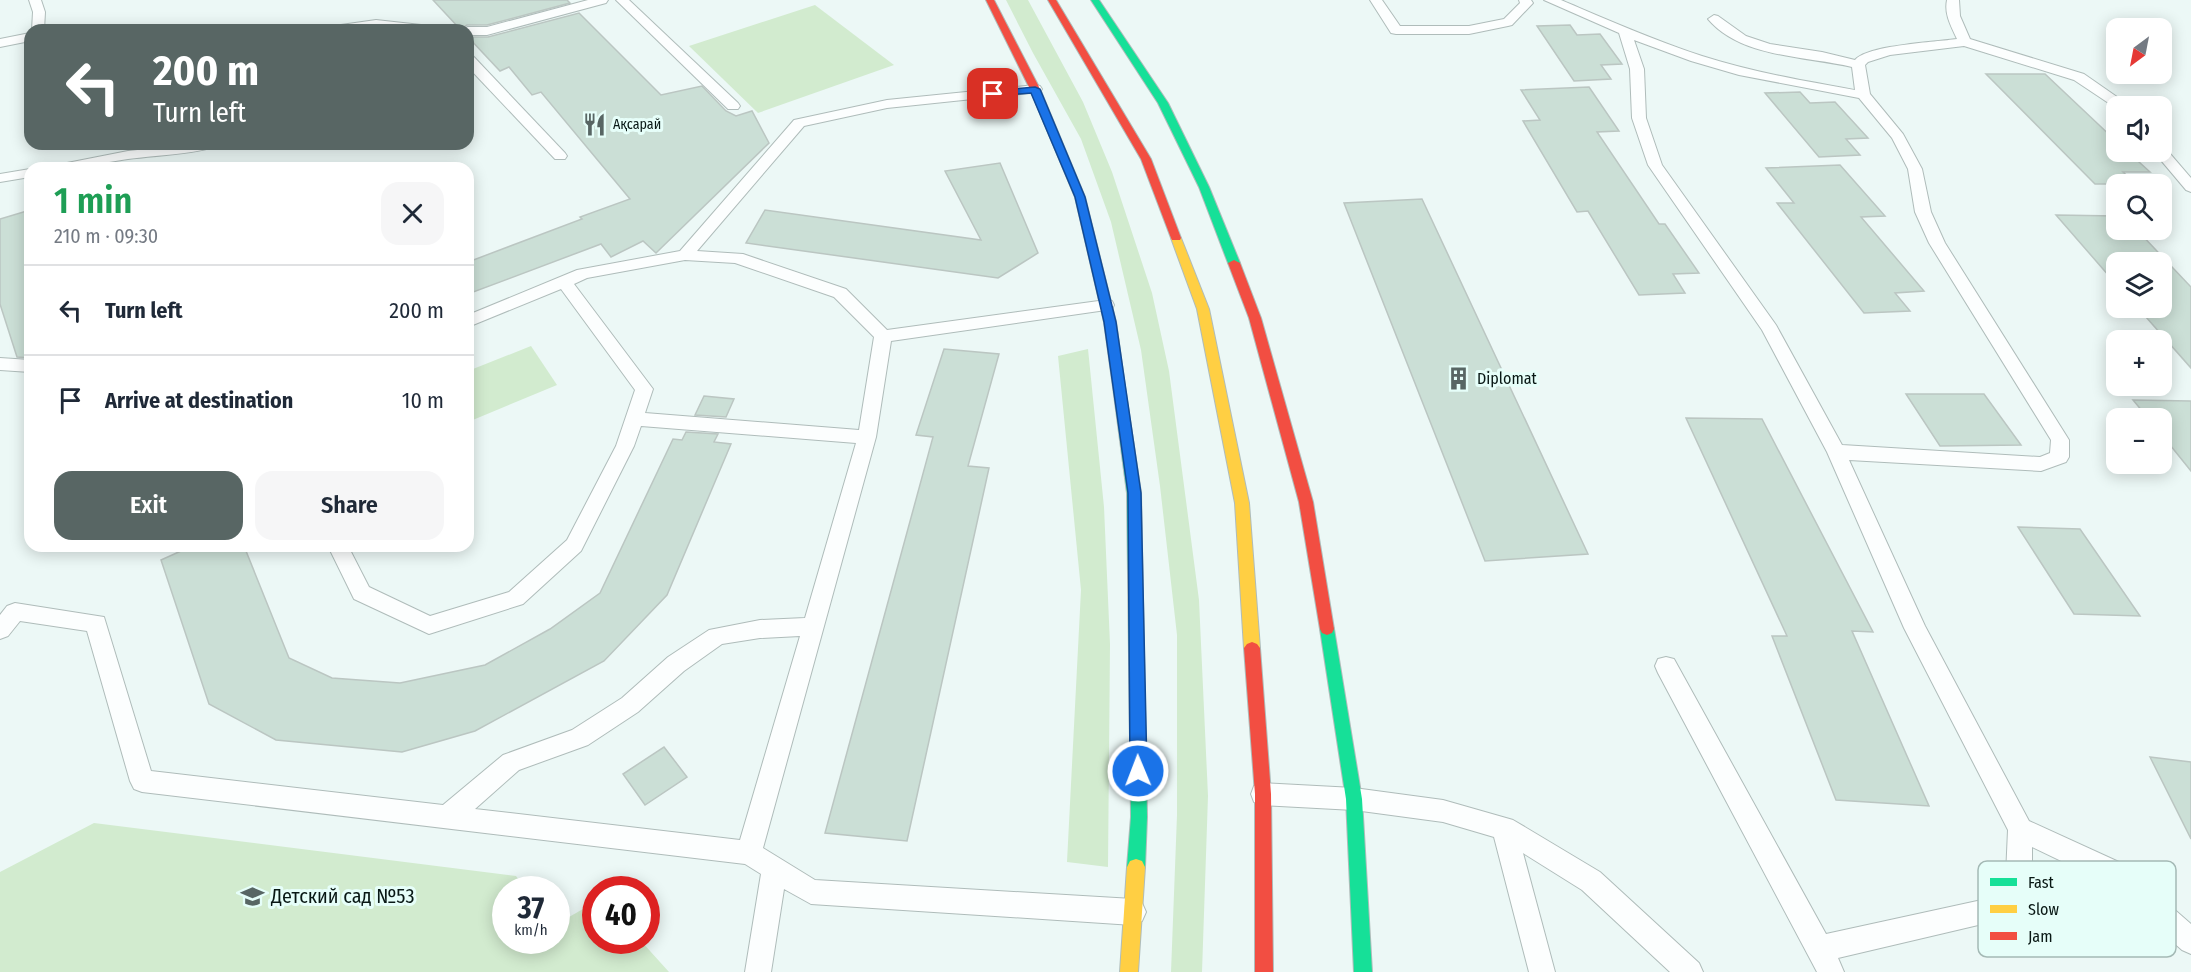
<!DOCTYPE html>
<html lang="en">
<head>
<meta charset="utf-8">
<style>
  body { margin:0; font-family:"Fira Sans Condensed",sans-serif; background:#f6f6f7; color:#1f2937; height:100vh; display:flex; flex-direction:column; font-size:22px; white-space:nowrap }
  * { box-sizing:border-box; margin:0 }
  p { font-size:20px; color:#747a83 }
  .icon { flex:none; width:33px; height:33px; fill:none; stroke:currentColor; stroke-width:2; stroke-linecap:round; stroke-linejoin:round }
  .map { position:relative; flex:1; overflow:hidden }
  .panel { position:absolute; left:24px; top:162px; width:450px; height:390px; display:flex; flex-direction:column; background:#fff; border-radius:18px; box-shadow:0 3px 15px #0003 }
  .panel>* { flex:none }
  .hud { position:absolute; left:24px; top:24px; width:450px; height:126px; border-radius:18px; box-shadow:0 3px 15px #0003; background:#586664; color:#fff; overflow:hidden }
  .needle { width:39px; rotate:212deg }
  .tools { position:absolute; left:2106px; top:18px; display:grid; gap:12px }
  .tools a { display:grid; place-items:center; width:66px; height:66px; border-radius:12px; background:#fff; box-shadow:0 3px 15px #0003; font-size:30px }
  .speed { position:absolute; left:492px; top:876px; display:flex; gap:12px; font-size:30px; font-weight:700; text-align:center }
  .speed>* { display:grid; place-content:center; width:78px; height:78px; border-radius:50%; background:#fff; box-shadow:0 3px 15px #0003; line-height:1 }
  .speed small { font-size:15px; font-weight:400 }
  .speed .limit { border:9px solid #d22; background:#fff; color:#111 }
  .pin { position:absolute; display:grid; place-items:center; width:51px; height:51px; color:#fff; margin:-26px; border-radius:12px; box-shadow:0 3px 9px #0006 }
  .me { position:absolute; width:66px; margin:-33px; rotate:359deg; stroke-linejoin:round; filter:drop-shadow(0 0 4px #0008) }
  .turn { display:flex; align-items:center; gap:21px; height:126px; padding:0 30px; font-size:27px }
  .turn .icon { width:78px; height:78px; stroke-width:2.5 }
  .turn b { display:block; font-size:42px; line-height:51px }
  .round { display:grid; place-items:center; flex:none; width:63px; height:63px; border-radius:18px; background:#f6f6f7 }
  .head { display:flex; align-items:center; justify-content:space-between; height:102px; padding:0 30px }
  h1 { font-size:36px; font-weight:600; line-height:45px; color:#1e9e55 }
  .button { display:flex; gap:12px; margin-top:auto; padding:12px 30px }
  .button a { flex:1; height:69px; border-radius:18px; background:#586664; color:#fff; font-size:24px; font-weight:600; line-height:69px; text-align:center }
  .button a+a { background:#f6f6f7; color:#1f2937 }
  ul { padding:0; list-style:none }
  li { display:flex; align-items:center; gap:18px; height:90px; padding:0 30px; border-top:2px solid #e0e1e3 }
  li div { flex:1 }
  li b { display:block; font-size:22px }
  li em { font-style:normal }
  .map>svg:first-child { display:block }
  .green { fill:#d2ebcf }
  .building { fill:#cbdfd6; stroke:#bbc6c2; stroke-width:1.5 }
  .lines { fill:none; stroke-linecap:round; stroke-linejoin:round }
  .lane-casing { stroke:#afbcba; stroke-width:2 }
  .fast-casing { stroke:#afbcba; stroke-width:2 }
  .slow-casing { stroke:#afbcba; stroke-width:2 }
  .jam-casing { stroke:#afbcba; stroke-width:2 }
  .lane { fill:#fcfefe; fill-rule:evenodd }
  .fast { fill:#16e098; fill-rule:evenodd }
  .slow { fill:#ffcf43; fill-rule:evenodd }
  .jam { fill:#f24e42; fill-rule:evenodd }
  .route { fill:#1a73e8; stroke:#114b97; stroke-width:1.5 }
  .labels { text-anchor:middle; stroke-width:6; stroke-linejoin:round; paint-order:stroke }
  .far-poi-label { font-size:14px; fill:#091815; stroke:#e6fef9; text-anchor:start }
  .poi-label { font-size:16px; fill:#091815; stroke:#e6fef9; text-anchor:start }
  .near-poi-label { font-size:20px; fill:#091815; stroke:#e6fef9; text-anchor:start }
  .key { fill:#e6fef9; stroke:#a4b9b5; stroke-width:1.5 }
  .key-label { font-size:16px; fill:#091815 }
</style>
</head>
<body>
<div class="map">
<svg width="2191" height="972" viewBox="0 0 2191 972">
  <rect width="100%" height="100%" fill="#ecf8f6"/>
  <g class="green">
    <path d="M 1006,0 L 1028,0 L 1083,102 L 1112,172 L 1152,293 L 1169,371 L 1199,600 L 1208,796 L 1202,972 L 1171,972 L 1177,815 L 1177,635 L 1160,486 L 1141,350 L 1111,222 L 1081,139 L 1033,53 Z"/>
    <path d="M 815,5 L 894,65 L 758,113 L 689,46 Z"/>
    <path d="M 531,346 L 557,385 L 468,422 L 468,371 Z"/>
    <path d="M 1088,349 L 1104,507 L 1110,644 L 1108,867 L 1067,862 L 1081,590 L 1058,356 Z"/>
    <path d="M 94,823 L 516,876 L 525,889 L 506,890 L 506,940 L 556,940 L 557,924 L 595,902 L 596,940 L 641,941 L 669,972 L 0,972 L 0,872 Z"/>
  </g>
  <g class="building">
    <path d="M 433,0 L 567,0 L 570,3 L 487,25 L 467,25 L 460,29 Z"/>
    <path d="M 579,13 L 661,95 L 702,86 L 726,111 L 736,116 L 752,111 L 769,143 L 656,253 L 643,241 L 611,257 L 601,244 L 468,294 L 468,262 L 582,219 L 580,217 L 630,199 L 541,92 L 532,95 L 509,67 L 500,71 L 468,37 L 488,37 Z"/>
    <path d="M 1570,25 L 1577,35 L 1600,34 L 1622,64 L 1601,65 L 1611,79 L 1574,81 L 1537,26 Z"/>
    <path d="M 1986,74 L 2045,74 L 2116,141 L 2116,152 L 2128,152 L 2150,172 L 2123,172 L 2136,184 L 2095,184 Z"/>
    <path d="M 1589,87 L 1619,131 L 1597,132 L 1659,224 L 1665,224 L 1699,273 L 1673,274 L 1685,293 L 1639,295 L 1588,211 L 1577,212 L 1523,121 L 1540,120 L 1521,90 Z"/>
    <path d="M 1800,92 L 1810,103 L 1835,102 L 1868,138 L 1846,139 L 1860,155 L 1819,157 L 1765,93 Z"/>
    <path d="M 1000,163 L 1038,253 L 998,278 L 746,243 L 765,210 L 981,240 L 945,171 Z"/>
    <path d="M 1840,165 L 1885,216 L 1861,217 L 1924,291 L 1895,293 L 1910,311 L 1864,313 L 1777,203 L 1794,203 L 1766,168 Z"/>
    <path d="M 1422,199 L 1588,554 L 1485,561 L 1344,203 Z"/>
    <path d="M 30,210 L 30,358 L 17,357 L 0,304 L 0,219 Z"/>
    <path d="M 2056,215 L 2116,216 L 2116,230 L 2137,230 L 2191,287 L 2191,368 L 2138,308 L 2162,308 L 2162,262 L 2116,262 L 2116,284 Z"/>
    <path d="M 944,349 L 999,354 L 968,466 L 989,468 L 907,841 L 825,833 L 933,437 L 916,435 Z"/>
    <path d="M 1906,394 L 1984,394 L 2021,445 L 1940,446 Z"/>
    <path d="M 704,396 L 734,399 L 726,417 L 695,415 Z"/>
    <path d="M 2133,400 L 2191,401 L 2191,471 L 2162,435 L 2162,418 L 2148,418 Z"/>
    <path d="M 1686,418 L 1762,419 L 1873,632 L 1852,631 L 1929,806 L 1836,800 L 1772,636 L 1787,636 Z"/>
    <path d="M 686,432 L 718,434 L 714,442 L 731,444 L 667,595 L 604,661 L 475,731 L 402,752 L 276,740 L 209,704 L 161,560 L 192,546 L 244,546 L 289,658 L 332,678 L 400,683 L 485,665 L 550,629 L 600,593 L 673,439 L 682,440 Z"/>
    <path d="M 2018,527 L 2080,529 L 2140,616 L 2074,614 Z"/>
    <path d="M 664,747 L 687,777 L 645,805 L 623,774 Z"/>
    <path d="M 2150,757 L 2191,762 L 2191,839 Z"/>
  </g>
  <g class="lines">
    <defs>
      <g id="lane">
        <path d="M 29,0 L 41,0 L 45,12 L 44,30 L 32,30 L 33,12 Z"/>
        <path d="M 588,0 L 608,0 L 606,3 L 487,35 L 468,35 L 468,30 L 462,30 L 468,27 L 487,27 Z"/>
        <path d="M 616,0 L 629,0 L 738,103 L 740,106 L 738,109 L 728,109 Z"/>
        <path d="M 1370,0 L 1382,0 L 1400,26 L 1469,26 L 1504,19 L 1520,3 L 1519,0 L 1531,0 L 1533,3 L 1512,25 L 1508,26 L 1469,34 L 1396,34 L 1391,33 Z"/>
        <path d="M 1544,0 L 1561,0 C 1608,20 1653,40 1702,56 C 1752,72 1804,81 1855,90 L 1852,67 C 1806,56 1741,58 1708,19 L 1714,15 L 1718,16 L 1746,36 L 1770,44 L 1822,52 L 1855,60 C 1868,45 1936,42 1957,39 C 1951,26 1944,14 1947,0 L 1959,0 L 1960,16 L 1970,39 L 2084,74 L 2130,106 L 2116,108 L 2074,80 L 1964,46 L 1890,55 L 1868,62 L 1865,65 L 1870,94 L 1903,134 L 1922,169 L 1931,212 L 1945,243 L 2069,440 L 2069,457 L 2066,462 L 2041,471 L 1849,460 L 1925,626 L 2029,821 L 2121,863 L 2191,924 L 2191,954 L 2182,950 L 2103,881 L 2032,847 L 2032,878 L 2008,918 L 1838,958 L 1844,972 L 1817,972 L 1658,673 L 1655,666 L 1658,659 L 1666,657 L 1674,659 L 1826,934 L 1991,898 L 2006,875 L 2008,830 L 1904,628 L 1827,452 L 1762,330 L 1648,165 L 1632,118 L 1630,69 L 1619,33 ZM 1634,40 L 1691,61 L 1739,75 L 1859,98 L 1892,138 L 1908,169 L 1915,212 L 1929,243 L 2051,440 L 2050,453 L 2040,457 L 1842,445 L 1776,325 L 1662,165 L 1646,118 L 1644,69 Z"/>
        <path d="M 376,20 L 430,26 L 436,30 L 376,28 L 328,30 L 334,26 Z"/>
        <path d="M 30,33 L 30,41 L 0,47 L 0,39 Z"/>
        <path d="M 468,55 L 473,56 L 565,153 L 567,156 L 565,159 L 555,159 L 468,67 Z"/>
        <path d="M 1035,85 L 1040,86 L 1042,89 L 1040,92 L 887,108 L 804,126 L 697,251 L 743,254 L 846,289 L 887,330 L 1106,300 L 1112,301 L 1114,305 L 1112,309 L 1106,310 L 891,341 L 876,437 L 763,848 L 815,880 L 1133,899 L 1142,903 L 1146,912 L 1142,921 L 1133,925 L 811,904 L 784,889 L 771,972 L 745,972 L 761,874 L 745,864 L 142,792 L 134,789 L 130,781 L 87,631 L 20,621 L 8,636 L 0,639 L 0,615 L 7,606 L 15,603 L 104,617 L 151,771 L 443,805 L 503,755 L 572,730 L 622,698 L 668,657 L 709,630 L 760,620 L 805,618 L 856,443 L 641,426 L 634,446 L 581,551 L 523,604 L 429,634 L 354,599 L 328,546 L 348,546 L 369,587 L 430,616 L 509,592 L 567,540 L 616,446 L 635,390 L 561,289 L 468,327 L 468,315 L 577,270 L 680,251 L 794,120 L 887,100 ZM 685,260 L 735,263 L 834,297 L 874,337 L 859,430 L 645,413 L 653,389 L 574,284 L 587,278 ZM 800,636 L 740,840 L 475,809 L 519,770 L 588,745 L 638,712 L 684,671 L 722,644 L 760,638 Z"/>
        <path d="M 194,144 L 217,144 L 215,147 C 186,155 158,155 128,159 C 102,163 81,168 55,168 L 62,164 L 128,151 Z"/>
        <path d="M 2162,148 L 2166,149 L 2191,178 L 2191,192 L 2186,190 L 2154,152 L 2162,152 Z"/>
        <path d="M 30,169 L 30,177 L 0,182 L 0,174 Z"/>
        <path d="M 0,358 L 30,360 L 30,372 L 0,370 Z"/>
        <path d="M 1263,783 L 1354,788 L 1443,800 L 1513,820 L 1600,872 L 1699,963 L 1703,972 L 1670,972 L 1582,890 L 1523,853 L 1555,972 L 1529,972 L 1494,837 L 1443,822 L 1354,810 L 1263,805 L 1254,802 L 1251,794 L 1254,786 Z"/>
      </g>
      <g id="fast">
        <path d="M 1091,0 L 1099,0 L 1168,103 L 1209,187 L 1240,263 L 1238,265 L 1234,266 L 1228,263 L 1199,187 L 1158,103 Z"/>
        <path d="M 1119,383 L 1125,387 L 1141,493 L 1147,817 L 1145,867 L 1142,873 L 1136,875 L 1130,873 L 1127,867 L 1131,817 L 1127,493 L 1113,387 Z"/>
        <path d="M 1327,623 L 1332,625 L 1334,629 L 1362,799 L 1372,972 L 1354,972 L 1346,799 L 1320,629 L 1322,625 Z"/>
      </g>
      <g id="slow">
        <path d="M 1176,235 L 1181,238 L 1209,309 L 1249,503 L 1260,648 L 1257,652 L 1252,654 L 1247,652 L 1244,648 L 1235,503 L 1197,309 L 1171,238 Z"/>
        <path d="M 1136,859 L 1142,861 L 1145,867 L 1138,972 L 1120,972 L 1127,867 L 1130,861 Z"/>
      </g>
      <g id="jam">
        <path d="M 986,0 L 994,0 L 1040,89 L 1085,197 L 1116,322 L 1125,387 L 1123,390 L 1115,390 L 1113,387 L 1104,322 L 1075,197 L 1030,89 Z"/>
        <path d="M 1048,0 L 1056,0 L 1151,159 L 1181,238 L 1180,240 L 1172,240 L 1171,238 L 1141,159 Z"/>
        <path d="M 1234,260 L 1240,263 L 1261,318 L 1313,502 L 1334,629 L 1332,633 L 1327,635 L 1322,633 L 1320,629 L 1299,502 L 1249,318 L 1228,263 Z"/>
        <path d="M 1252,642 L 1257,644 L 1260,648 L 1271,794 L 1273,972 L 1255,972 L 1255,794 L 1244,648 L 1247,644 Z"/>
      </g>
    </defs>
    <use href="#lane" class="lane-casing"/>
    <use href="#fast" class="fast-casing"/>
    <use href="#slow" class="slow-casing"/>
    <use href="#jam" class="jam-casing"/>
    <use href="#lane" class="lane"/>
    <use href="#fast" class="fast"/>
    <use href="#slow" class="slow"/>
    <use href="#jam" class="jam"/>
  </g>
  <path class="route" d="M 1035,87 L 1040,89 L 1085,197 L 1116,322 L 1141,493 L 1147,771 L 1144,776 L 1138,778 L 1133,776 L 1130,771 L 1128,493 L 1104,322 L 1075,197 L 1031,93 L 993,96 L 988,94 L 993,91 Z"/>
  <defs>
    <symbol id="restaurant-bare" viewBox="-9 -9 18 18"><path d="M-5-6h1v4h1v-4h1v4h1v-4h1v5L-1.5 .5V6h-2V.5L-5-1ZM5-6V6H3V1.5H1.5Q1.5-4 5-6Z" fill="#586664" stroke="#e6fef9" stroke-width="2.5" paint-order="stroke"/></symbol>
    <symbol id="building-bare" viewBox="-9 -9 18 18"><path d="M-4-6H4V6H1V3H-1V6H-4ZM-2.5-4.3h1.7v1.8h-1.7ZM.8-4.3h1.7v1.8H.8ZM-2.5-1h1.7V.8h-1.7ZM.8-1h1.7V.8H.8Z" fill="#586664" stroke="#e6fef9" stroke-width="2.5" paint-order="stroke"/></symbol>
    <symbol id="school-bare" viewBox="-9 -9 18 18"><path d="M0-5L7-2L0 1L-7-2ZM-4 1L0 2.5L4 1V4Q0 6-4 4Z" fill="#586664" stroke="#e6fef9" stroke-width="2.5" paint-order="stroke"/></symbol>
  </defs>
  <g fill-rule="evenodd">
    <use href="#restaurant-bare" x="578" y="108" width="33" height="33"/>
    <use href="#building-bare" x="1442" y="362" width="33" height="33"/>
    <use href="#school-bare" x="236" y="880" width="33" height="33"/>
  </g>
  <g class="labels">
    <g class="far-poi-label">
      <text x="613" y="129">Ақсарай</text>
    </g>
    <g class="poi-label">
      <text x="1477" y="384">Diplomat</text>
    </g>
    <g class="near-poi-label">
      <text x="271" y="903">Детский сад №53</text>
    </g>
  </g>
  <rect x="1978" y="861" width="198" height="96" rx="9" class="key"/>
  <rect x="1990" y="878" width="27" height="8" fill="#16e098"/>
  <rect x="1990" y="905" width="27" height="8" fill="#ffcf43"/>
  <rect x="1990" y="932" width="27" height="8" fill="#f24e42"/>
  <g class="key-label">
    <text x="2028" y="888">Fast</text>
    <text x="2028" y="915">Slow</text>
    <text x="2028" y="942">Jam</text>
  </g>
</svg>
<div class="tools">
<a><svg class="needle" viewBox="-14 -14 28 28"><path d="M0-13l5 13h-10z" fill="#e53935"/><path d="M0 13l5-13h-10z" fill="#747a83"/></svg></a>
<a><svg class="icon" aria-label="sound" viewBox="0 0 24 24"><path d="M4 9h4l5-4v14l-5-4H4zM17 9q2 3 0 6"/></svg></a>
<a><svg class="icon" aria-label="search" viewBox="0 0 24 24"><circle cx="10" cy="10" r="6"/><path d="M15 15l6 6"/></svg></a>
<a><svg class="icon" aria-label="layers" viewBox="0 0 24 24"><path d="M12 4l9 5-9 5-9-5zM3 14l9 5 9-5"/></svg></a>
<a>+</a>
<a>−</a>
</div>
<div class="speed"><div>37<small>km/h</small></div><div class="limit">40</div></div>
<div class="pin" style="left:993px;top:94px;background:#d93025"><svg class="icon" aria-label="arrive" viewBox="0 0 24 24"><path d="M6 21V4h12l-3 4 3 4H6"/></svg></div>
<svg class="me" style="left:1138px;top:771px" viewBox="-20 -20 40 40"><circle r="17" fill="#1a73e8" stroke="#fff" stroke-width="3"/><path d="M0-11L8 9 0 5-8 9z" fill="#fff"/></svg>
<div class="hud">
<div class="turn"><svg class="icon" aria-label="left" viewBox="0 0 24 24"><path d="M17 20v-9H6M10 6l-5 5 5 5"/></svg><div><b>200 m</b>Turn left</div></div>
</div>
<section class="panel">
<div class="head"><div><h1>1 min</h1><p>210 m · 09:30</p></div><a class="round"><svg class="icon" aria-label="close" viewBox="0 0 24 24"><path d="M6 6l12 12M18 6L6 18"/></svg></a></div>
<ul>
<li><svg class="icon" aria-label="left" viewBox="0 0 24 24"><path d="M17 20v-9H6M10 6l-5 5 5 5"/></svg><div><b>Turn left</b></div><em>200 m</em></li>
<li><svg class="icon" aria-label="arrive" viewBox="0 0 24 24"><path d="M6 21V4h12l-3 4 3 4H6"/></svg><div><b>Arrive at destination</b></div><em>10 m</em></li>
</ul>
<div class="button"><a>Exit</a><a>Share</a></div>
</section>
</div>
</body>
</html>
